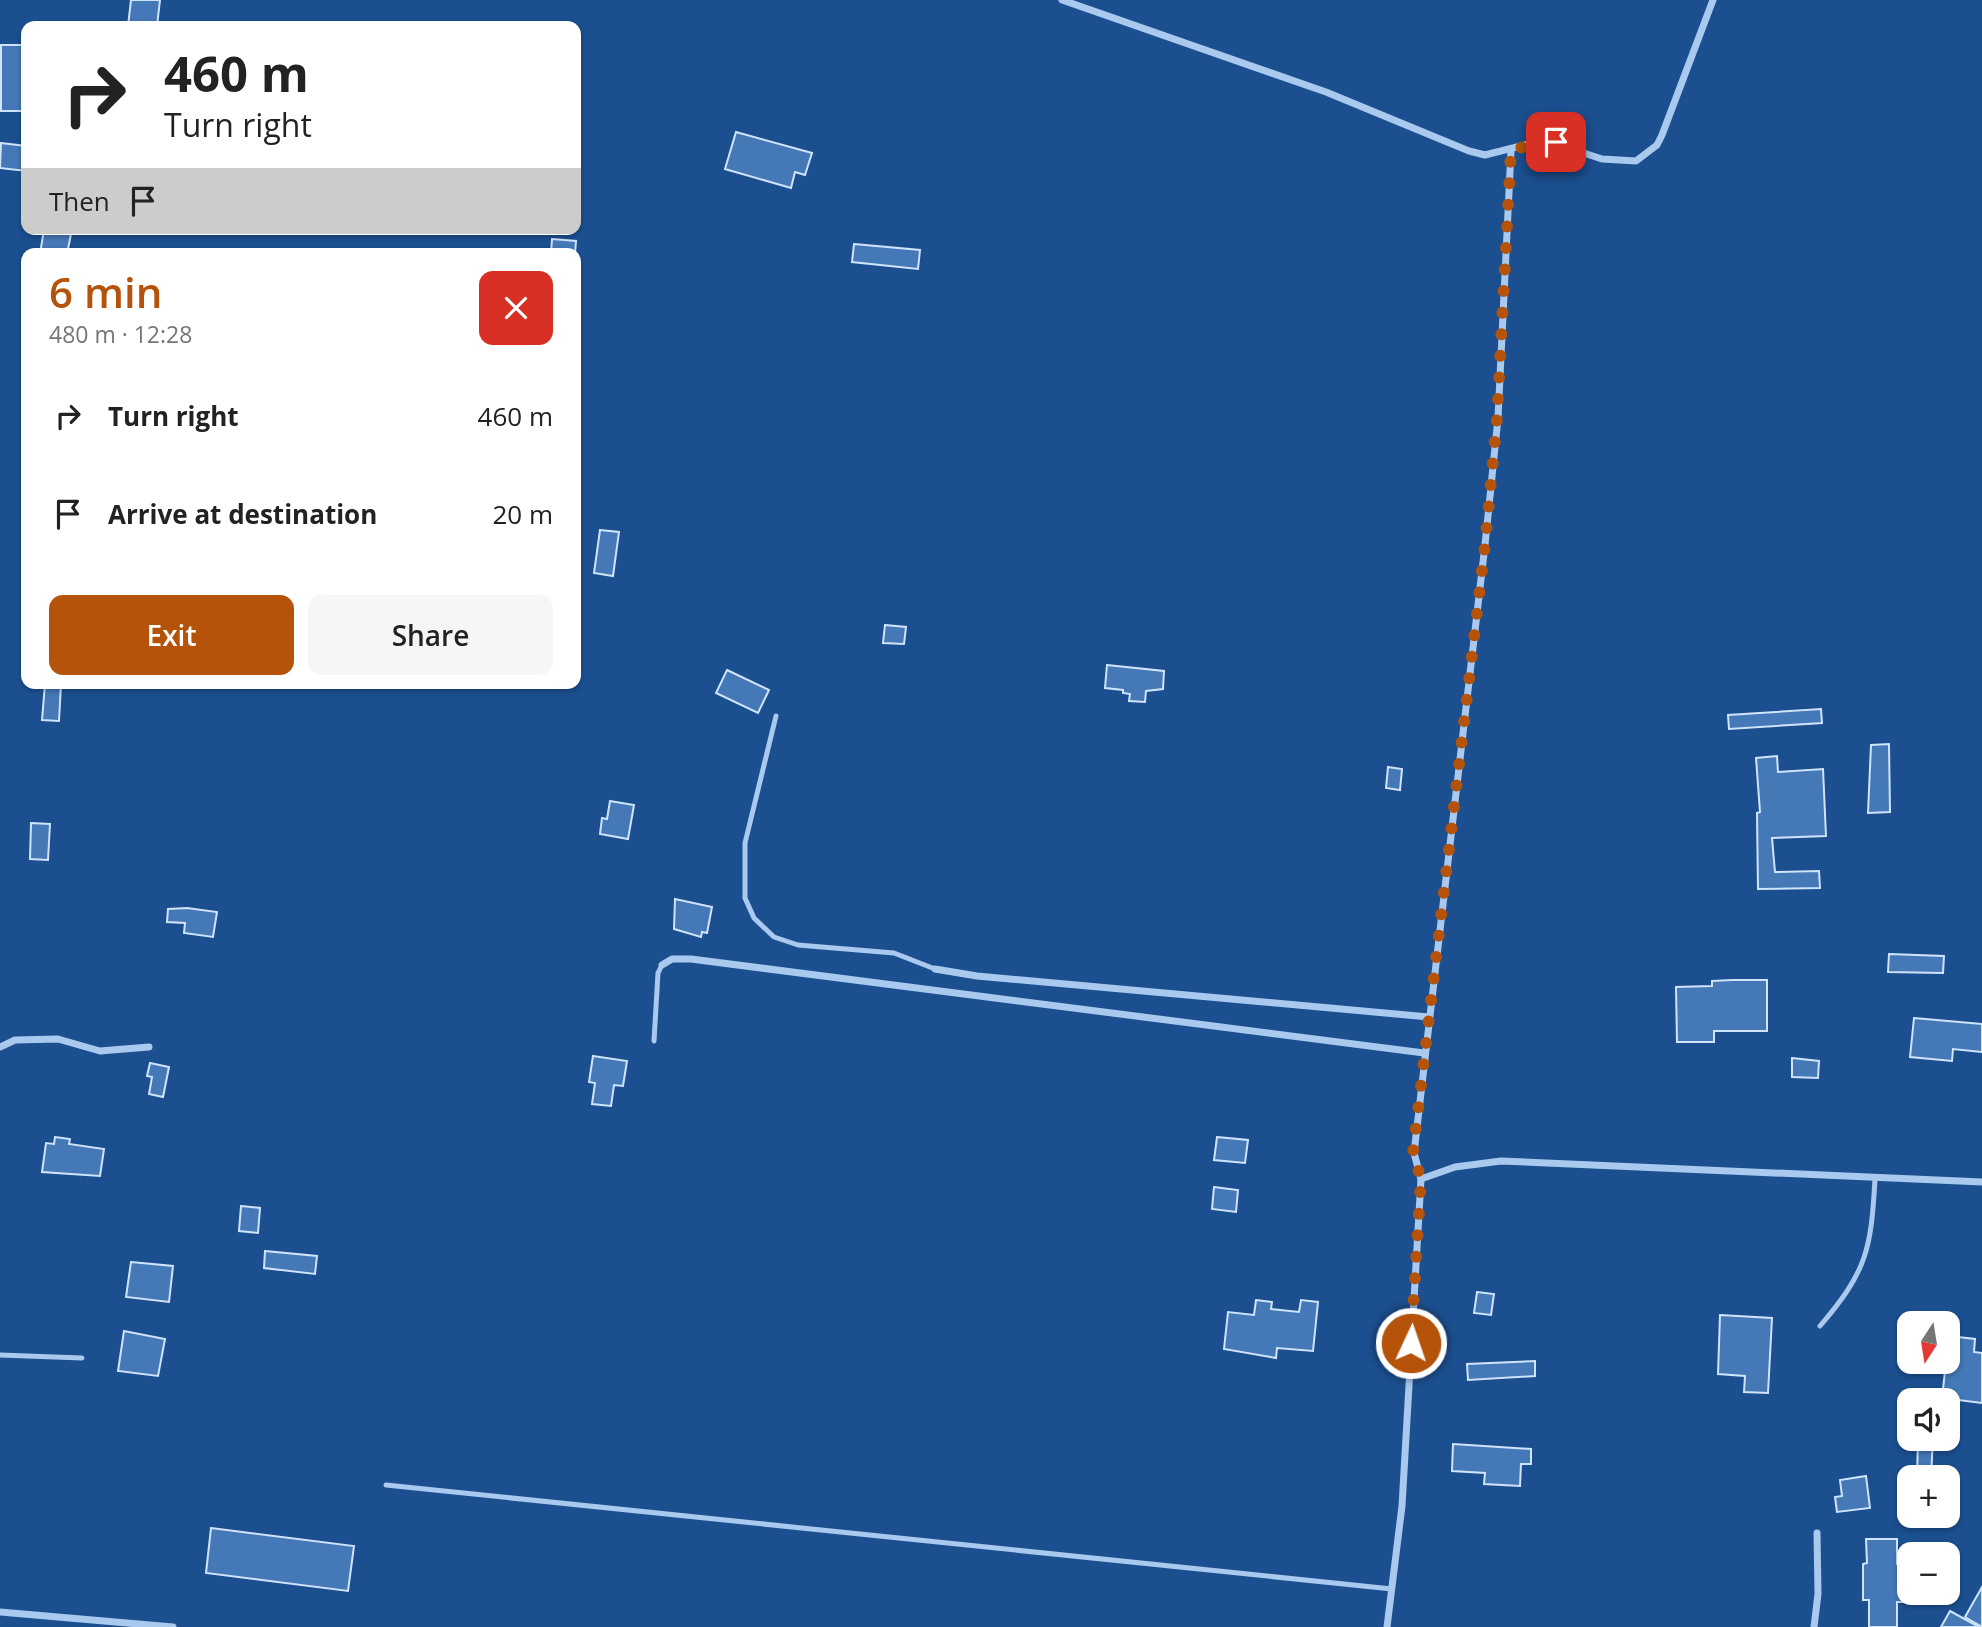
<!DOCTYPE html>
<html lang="en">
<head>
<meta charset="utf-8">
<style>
  body { margin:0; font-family:"Open Sans",sans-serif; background:#f6f6f6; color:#222; height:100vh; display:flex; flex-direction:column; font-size:26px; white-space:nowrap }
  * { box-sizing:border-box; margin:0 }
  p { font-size:23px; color:#767676 }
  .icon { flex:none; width:38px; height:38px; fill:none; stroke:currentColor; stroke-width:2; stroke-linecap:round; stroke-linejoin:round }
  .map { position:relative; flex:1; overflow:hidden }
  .side { position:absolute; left:21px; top:248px; width:560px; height:441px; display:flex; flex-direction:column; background:#fff; border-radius:14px; box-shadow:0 2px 5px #0004 }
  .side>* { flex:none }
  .hud { position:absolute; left:21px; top:21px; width:560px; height:214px; border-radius:14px; box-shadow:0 2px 5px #0004; background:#fff; color:#222; overflow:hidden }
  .needle { width:46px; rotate:192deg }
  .buttons { position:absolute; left:1897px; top:1311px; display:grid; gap:14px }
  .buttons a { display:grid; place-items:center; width:63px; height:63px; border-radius:14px; background:#fff; box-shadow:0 2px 5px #0004; font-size:35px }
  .pin { position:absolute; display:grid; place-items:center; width:60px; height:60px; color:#fff; margin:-30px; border-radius:14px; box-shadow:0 4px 10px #0006 }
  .me { position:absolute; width:77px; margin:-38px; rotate:3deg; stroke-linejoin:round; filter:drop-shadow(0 0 5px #0008) }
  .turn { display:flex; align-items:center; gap:24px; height:147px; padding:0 28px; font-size:32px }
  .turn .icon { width:91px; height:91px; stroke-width:2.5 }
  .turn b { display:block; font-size:49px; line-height:60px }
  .then { display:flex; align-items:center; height:66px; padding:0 28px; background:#0003; gap:14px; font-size:26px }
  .round { display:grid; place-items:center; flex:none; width:74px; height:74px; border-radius:14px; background:#f6f6f6 }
  .head { display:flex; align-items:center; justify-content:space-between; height:119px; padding:0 28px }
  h1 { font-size:42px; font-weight:600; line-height:52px; color:#b45309 }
  .button { display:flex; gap:14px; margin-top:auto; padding:14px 28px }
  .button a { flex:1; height:80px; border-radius:14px; background:#b45309; color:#fff; font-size:28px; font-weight:600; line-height:80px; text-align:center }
  .button a+a { background:#f6f6f6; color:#222 }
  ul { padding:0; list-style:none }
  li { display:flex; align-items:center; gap:21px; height:98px; padding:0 28px }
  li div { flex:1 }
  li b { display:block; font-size:26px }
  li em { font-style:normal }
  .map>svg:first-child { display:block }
  .building { fill:#4478b7; stroke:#cfe3fa; stroke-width:2 }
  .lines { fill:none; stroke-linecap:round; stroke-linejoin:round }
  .lane { stroke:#a9c9ee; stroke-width:5 }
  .street { stroke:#a9c9ee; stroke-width:7 }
  .route { stroke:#b45309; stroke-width:12; stroke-dasharray:0 21.6 }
</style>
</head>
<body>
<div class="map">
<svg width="1982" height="1627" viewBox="0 0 1982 1627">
  <rect width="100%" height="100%" fill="#1b4f8f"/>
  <g class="building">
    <path d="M 131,0 L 160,0 L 157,26 L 128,26 Z"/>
    <rect x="1" y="45" width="25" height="66"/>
    <path d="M 736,132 L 812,153 L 805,175 L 795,172 L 791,188 L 725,169 Z"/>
    <path d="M 1,143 L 26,146 L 26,171 L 0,168 Z"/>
    <path d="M 44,229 L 72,229 L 67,254 L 40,254 Z"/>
    <path d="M 552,239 L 576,241 L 575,254 L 551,254 Z"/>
    <path d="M 854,244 L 920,250 L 918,269 L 852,262 Z"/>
    <path d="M 600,530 L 619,532 L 613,576 L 594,573 Z"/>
    <path d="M 885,625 L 906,627 L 904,644 L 883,643 Z"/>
    <path d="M 1107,665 L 1164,671 L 1163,689 L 1146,691 L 1145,702 L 1129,701 L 1130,694 L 1123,693 L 1123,690 L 1105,688 Z"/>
    <path d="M 727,670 L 769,690 L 758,713 L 716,693 Z"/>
    <path d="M 45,684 L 61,684 L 59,721 L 42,720 Z"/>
    <path d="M 1821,709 L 1822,723 L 1729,729 L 1728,715 Z"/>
    <path d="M 1889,744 L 1890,812 L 1868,813 L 1871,745 Z"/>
    <path d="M 1777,756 L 1778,772 L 1823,769 L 1826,836 L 1772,838 L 1775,872 L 1819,871 L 1820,888 L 1758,889 L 1757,813 L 1760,812 L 1756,758 Z"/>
    <path d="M 1388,767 L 1402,769 L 1400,790 L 1386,788 Z"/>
    <path d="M 610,801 L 634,805 L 628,839 L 600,834 L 602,818 L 607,819 Z"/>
    <path d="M 31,823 L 50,824 L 48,860 L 30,859 Z"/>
    <path d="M 675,899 L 712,907 L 707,933 L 702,932 L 701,937 L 674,929 Z"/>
    <path d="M 187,908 L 217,912 L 213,937 L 184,933 L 185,923 L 167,922 L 168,909 Z"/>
    <path d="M 1889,954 L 1944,956 L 1943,973 L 1888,972 Z"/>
    <path d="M 1732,980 L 1767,980 L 1767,1031 L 1714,1031 L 1714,1042 L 1677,1042 L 1676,987 L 1712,986 L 1712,981 Z"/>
    <path d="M 1914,1018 L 1982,1024 L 1982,1052 L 1953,1049 L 1952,1061 L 1910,1057 Z"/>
    <path d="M 593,1056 L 627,1061 L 623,1086 L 614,1085 L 611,1106 L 592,1104 L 595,1083 L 589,1082 Z"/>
    <path d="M 1792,1058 L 1819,1061 L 1818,1078 L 1792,1077 Z"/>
    <path d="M 150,1063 L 169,1067 L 163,1097 L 149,1094 L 152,1077 L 147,1076 Z"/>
    <path d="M 55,1137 L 70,1139 L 69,1144 L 104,1149 L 100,1176 L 42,1172 L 46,1143 L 54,1144 Z"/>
    <path d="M 1217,1137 L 1248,1140 L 1245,1163 L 1214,1160 Z"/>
    <path d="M 1214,1187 L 1238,1190 L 1236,1212 L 1212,1209 Z"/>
    <path d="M 241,1206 L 260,1208 L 258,1233 L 239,1231 Z"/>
    <path d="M 265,1251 L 317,1256 L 315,1274 L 264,1268 Z"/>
    <path d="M 131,1262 L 173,1266 L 169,1302 L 126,1297 Z"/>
    <path d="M 1477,1292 L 1494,1294 L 1491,1315 L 1474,1313 Z"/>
    <path d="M 1256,1300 L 1272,1302 L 1271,1309 L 1299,1312 L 1301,1300 L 1318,1302 L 1313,1351 L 1277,1348 L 1276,1358 L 1224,1349 L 1228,1312 L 1254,1315 Z"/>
    <path d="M 1720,1315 L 1772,1318 L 1768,1393 L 1744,1392 L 1745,1376 L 1718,1374 Z"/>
    <path d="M 124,1331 L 165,1339 L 158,1376 L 118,1371 Z"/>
    <path d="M 1949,1336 L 1975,1339 L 1974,1352 L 1982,1353 L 1982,1403 L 1942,1398 Z"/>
    <path d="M 1535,1361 L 1535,1376 L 1468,1380 L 1467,1364 Z"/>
    <path d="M 1918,1438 L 1933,1438 L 1931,1477 L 1917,1477 Z"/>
    <path d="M 1453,1444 L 1531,1449 L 1531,1464 L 1521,1464 L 1520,1486 L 1484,1484 L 1485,1473 L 1452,1471 Z"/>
    <path d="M 1866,1476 L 1870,1508 L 1837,1512 L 1835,1497 L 1842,1496 L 1840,1480 Z"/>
    <path d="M 211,1528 L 354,1546 L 348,1591 L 206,1573 Z"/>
    <path d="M 1866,1539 L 1897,1539 L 1897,1564 L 1904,1564 L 1904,1602 L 1897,1602 L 1897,1627 L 1869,1627 L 1869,1600 L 1863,1600 L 1863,1564 L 1867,1563 Z"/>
    <path d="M 1982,1587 L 1982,1627 L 1965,1617 Z"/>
    <path d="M 1950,1611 L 1979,1627 L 1941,1627 Z"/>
  </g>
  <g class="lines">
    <g class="lane">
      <path d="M 776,716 L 745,843 L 745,898 L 754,918 L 774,937 L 798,945 L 894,953 L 935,969"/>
      <path d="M 654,1041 L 658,973 L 662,965"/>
      <path d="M 1820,1326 C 1867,1271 1871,1250 1875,1179"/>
      <path d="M 0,1355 L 82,1358"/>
      <path d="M 386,1485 L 1392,1589"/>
    </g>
    <g class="street">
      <path d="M 1062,0 L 1326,92 L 1469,151 L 1485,155 L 1544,140 L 1602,159 L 1636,161 L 1657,145 L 1662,135 L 1713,0"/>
      <path d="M 662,965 L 672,959 L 691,959 L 1424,1053"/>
      <path d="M 935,969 L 977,976 L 1429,1017"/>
      <path d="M 0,1047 L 15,1040 L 58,1039 L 100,1051 L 149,1047"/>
      <path d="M 1421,1179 L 1414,1153 L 1485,545 L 1498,418 L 1511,151"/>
      <path d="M 0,1612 L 173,1627"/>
      <path d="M 1387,1627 L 1402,1506 L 1421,1179 L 1455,1167 L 1501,1161 L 1982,1182"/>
      <path d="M 1814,1627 L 1818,1594 L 1817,1533"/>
    </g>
  </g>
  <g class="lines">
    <path class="route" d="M 1411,1343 L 1421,1179 L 1413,1153 L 1485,545 L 1497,418 L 1511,151 L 1544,140 L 1556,142"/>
  </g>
</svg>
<div class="buttons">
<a><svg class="needle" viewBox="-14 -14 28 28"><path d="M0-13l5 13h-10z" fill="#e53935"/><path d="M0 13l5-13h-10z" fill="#767676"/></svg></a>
<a><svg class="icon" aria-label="sound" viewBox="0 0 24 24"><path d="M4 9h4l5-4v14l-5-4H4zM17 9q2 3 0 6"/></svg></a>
<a>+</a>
<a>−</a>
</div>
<div class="pin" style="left:1556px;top:142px;background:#d93025"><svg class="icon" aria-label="arrive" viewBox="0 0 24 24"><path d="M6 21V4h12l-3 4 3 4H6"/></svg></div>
<svg class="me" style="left:1411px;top:1343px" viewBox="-20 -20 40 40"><circle r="17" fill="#b45309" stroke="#fff" stroke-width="3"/><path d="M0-11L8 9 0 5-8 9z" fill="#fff"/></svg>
<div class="hud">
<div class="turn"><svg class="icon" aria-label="right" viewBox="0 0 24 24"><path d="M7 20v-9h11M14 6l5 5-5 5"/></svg><div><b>460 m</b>Turn right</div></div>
<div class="then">Then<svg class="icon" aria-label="arrive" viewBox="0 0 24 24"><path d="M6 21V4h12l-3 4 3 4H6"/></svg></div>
</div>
<section class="side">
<div class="head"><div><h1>6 min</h1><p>480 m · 12:28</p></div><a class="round" style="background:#d93025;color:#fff"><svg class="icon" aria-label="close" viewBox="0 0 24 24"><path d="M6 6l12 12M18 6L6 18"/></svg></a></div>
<ul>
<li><svg class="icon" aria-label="right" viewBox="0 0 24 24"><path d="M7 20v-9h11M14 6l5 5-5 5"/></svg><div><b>Turn right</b></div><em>460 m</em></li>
<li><svg class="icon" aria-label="arrive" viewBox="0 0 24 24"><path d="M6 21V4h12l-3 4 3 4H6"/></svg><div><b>Arrive at destination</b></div><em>20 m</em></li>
</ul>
<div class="button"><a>Exit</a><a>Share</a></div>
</section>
</div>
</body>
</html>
